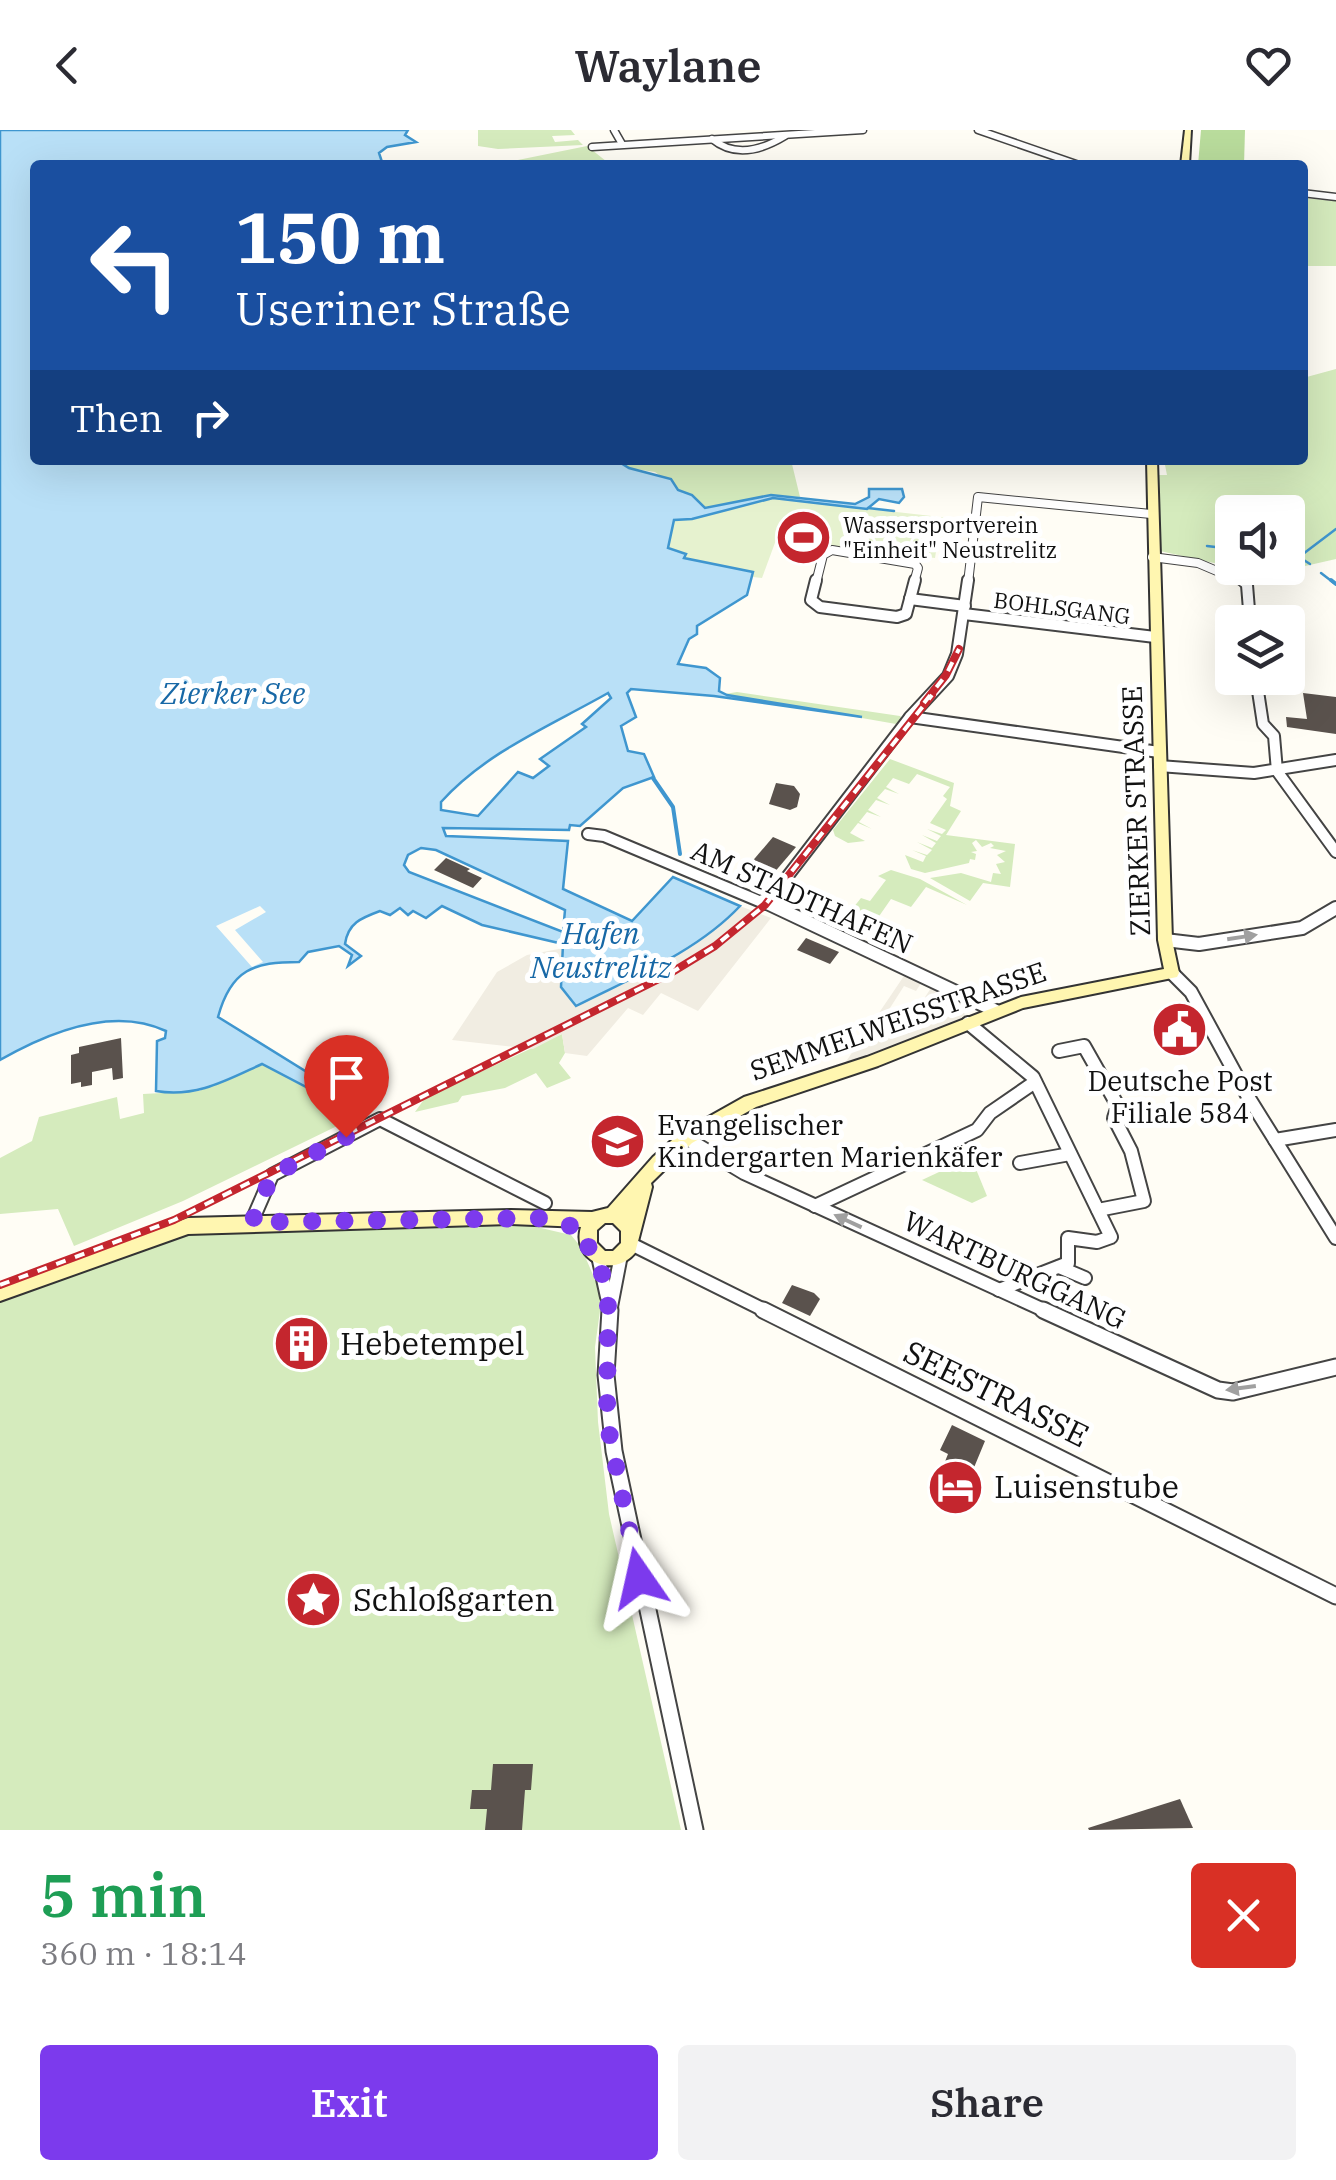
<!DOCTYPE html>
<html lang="en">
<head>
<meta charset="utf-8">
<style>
  body { margin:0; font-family:"IBM Plex Serif",serif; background:#f2f2f3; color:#2b2b33; height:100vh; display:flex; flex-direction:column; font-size:38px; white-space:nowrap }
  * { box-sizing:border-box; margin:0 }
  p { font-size:32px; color:#7c7c81 }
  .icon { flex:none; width:55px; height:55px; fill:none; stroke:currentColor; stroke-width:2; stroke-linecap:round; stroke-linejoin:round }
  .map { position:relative; height:1700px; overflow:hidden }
  .details { display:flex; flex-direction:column; background:#fff; flex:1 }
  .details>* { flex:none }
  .guide { position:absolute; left:30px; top:30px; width:1278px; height:305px; border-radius:10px; box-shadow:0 10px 40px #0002; background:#1a4fa0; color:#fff; overflow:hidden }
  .fabs { position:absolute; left:1215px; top:365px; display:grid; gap:20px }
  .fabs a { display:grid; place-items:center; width:90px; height:90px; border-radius:10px; background:#fff; box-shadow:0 10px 40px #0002; font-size:50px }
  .pin { position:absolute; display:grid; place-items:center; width:85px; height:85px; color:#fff; margin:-102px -42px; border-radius:50% 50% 50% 0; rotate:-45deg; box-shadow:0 0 10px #0007 }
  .pin .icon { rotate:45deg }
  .me { position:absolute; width:110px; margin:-55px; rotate:349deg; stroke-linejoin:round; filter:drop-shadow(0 0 8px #0008) }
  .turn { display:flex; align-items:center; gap:35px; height:210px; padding:0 40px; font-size:45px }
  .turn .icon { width:130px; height:130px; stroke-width:2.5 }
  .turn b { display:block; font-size:70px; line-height:85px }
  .then { display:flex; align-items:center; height:95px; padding:0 40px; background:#0003; gap:20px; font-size:38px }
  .round { display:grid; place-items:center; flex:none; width:105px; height:105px; border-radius:10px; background:#f2f2f3 }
  .head { display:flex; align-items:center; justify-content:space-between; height:170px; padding:0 40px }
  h1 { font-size:60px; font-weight:600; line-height:75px; color:#1e9e55 }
  .primary-button { display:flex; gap:20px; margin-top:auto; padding:20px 40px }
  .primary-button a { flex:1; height:115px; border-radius:10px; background:#7c3aed; color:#fff; font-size:40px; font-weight:600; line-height:115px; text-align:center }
  .primary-button a+a { background:#f2f2f3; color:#2b2b33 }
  header { display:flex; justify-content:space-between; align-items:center; height:130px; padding:0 40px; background:#fff; font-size:45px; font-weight:600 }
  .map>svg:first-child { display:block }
  .green { fill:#d5ebbd }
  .forest { fill:#b9dc9c }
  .pitch { fill:#e6f2cf }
  .plaza { fill:#f1ede2 }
  .water { fill:#b9e0f7; stroke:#3f96cf; stroke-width:2.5; fill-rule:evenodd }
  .pier { fill:#fffdf5 }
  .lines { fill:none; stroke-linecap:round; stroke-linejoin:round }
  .stream-far1 { stroke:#3f96cf; stroke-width:2.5 }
  .stream { stroke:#3f96cf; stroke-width:4 }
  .building { fill:#5a524d }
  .street-far4-casing { stroke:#444; stroke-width:9 }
  .street-far3-casing { stroke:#444; stroke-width:10 }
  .street-far2-casing { stroke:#444; stroke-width:14 }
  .street-far1-casing { stroke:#444; stroke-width:16 }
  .street-casing { stroke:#444; stroke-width:19 }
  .secondary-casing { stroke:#333; stroke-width:4 }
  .street-far4 { stroke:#fff; stroke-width:6 }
  .street-far3 { stroke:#fff; stroke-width:8 }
  .street-far2 { stroke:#fff; stroke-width:10 }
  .street-far1 { stroke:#fff; stroke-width:12 }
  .street { stroke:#fff; stroke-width:15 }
  .secondary { fill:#fff6b0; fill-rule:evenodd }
  .rail-casing { stroke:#c4262e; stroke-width:8 }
  .rail { stroke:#fff; stroke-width:4; stroke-dasharray:10; stroke-linecap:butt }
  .oneway { fill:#a0a0a0 }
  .route { stroke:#7c3aed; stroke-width:18; stroke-dasharray:0 32.4 }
  .labels { text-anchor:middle; stroke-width:10; stroke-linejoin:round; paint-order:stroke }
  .far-poi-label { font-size:22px; fill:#111; stroke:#fff; text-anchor:start }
  .far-street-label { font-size:22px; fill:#111; stroke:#fff }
  .street-label { font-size:28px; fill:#111; stroke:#fff }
  .poi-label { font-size:28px; fill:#111; stroke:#fff }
  .water-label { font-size:30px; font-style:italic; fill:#1768a6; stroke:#fff }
  .near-poi-label { font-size:32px; fill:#111; stroke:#fff; text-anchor:start }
  .near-street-label { font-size:32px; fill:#111; stroke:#fff }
</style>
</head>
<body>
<header><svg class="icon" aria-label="back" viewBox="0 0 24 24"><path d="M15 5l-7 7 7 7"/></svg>Waylane<svg class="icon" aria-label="heart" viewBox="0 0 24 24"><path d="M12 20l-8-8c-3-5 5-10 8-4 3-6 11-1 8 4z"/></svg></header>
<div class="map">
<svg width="1336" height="1700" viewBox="0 0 1336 1700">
  <rect width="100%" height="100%" fill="#fffdf5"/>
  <g class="green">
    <path d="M 478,0 L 571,0 L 575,5 L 552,6 L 555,12 L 578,10 L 583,15 L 498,19 L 478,16 Z"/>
    <path d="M 587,16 L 611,35 L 527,35 L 531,31 L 493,35 Z"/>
    <path d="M 1303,68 L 1336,71 L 1336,136 L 1303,136 Z"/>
    <path d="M 1336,239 L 1336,429 L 1292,439 L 1277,438 L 1288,438 L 1288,382 L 1232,382 L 1232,437 L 1160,421 L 1159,345 L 1167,345 L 1164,330 L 1302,330 L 1303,248 Z"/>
    <path d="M 616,330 L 791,330 L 800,367 L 770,365 L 705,378 L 655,342 L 629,338 Z"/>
    <path d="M 737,562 L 900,586 L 902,588 L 896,594 L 725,564 Z"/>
    <path d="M 890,629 L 954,653 L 950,676 L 961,681 L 946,705 L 1015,714 L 1010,757 L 983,753 L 970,771 L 930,748 L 961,743 L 991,752 L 993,743 L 1001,744 L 996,734 L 1005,732 L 997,725 L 1006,721 L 990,718 L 994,716 L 991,713 L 982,717 L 976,710 L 972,713 L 977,721 L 971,722 L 976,724 L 975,730 L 970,729 L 969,733 L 925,743 L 911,739 L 905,725 L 923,732 L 926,726 L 912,720 L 927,725 L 932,720 L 917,712 L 932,718 L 936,713 L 922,705 L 937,711 L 941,706 L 927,699 L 942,704 L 946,700 L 930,693 L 947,669 L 943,666 L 950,657 L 917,644 L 909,654 L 893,648 L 886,657 L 899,664 L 885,659 L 877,668 L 890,675 L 876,670 L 868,680 L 881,687 L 867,682 L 859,692 L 872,699 L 858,693 L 850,703 L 865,711 L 848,713 L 835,706 L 833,700 Z"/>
    <path d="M 891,740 L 920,749 L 967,775 L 926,757 L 911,777 L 891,769 L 875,792 L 856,784 L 858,781 L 853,778 L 861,768 L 870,771 L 886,750 L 878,746 Z"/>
    <path d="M 562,904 L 565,923 L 559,933 L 571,948 L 547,958 L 536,943 L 505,958 L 462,966 L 458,972 L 415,982 L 425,968 Z"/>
    <path d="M 262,934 L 331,970 L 339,962 L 374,978 L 183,1071 L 74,1116 L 58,1079 L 0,1084 L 0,1028 L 32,1011 L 39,987 L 117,967 L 120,989 L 144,983 L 143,964 L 199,961 Z"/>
    <path d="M 971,1027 L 987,1066 L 972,1073 L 922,1050 Z"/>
    <path d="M 528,1095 L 571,1105 L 581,1117 L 602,1166 L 595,1217 L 598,1292 L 609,1384 L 681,1700 L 0,1700 L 0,1168 L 166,1109 L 197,1103 L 267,1097 Z"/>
  </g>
  <path class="forest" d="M 1201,0 L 1245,0 L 1244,35 L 1198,35 Z"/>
  <path class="pitch" d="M 773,368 L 967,390 L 965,405 L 939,402 L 935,428 L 776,410 L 762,448 L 753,447 L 753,442 L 683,428 L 685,424 L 668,418 L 674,390 L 692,389 Z"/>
  <g class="plaza">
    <path d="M 740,776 L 771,788 L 698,881 L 661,863 L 643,885 L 628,878 L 587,926 L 565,923 L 562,904 L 533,919 L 452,910 L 497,842 L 527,825 L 564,818 L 561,857 L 668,829 Z"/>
    <path d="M 906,843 L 923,850 L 916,861 L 904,856 L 881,892 L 902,902 L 933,855 L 966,873 L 964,888 L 843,936 Z"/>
  </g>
  <path class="water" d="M 0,0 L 408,0 L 405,5 L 416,12 L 387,17 L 379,23 L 383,35 L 35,35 L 35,330 L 616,330 L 629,338 L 671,349 L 678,360 L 692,365 L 705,378 L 771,365 L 855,374 L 869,367 L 869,359 L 902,359 L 904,367 L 899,373 L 879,369 L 867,379 L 773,368 L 692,389 L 674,390 L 668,418 L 686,424 L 684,428 L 753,442 L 747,465 L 697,496 L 697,504 L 689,509 L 678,534 L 706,538 L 720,548 L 719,561 L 727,565 L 862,587 L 714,566 L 631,559 L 627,563 L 636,587 L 621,596 L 628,621 L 644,624 L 654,647 L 623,658 L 580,696 L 570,695 L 569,700 L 443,698 L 446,706 L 568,711 L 563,759 L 632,791 L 673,747 L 740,776 C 697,822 631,848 576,876 L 561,857 L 563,814 L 482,795 L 442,776 L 426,788 L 413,781 L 408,785 L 400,778 L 390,785 L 380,781 C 361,788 348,793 345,814 L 361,826 L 348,836 L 352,825 L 339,816 L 308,822 L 299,832 C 254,832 231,839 218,887 L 339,962 L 331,970 L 262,934 C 227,950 196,968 156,961 L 157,911 L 165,908 L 166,901 C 113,876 47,903 0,930 ZM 608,563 L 611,568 L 582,594 L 586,597 L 540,629 L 549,636 L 533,648 L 518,642 L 478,686 L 441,680 L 441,672 C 486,622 550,596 608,563 ZM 421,718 L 436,720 L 565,780 L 563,802 L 409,742 L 404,735 L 408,725 Z"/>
  <path class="pier" d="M 260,776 L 266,782 L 235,800 L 263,832 L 252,837 L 216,796 Z"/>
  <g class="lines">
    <g class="stream-far1">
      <path d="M 868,378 L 894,381"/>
      <path d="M 1207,416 L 1232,419"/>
      <path d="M 1288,425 L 1299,427 L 1336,399"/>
      <path d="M 1299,427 L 1310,434"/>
      <path d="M 1321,443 L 1334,453"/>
    </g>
    <g class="stream">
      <path d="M 1331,450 L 1336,454"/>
      <path d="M 653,648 L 673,677 L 680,724"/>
    </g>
  </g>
  <g class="building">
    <path d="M 1303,563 L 1336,567 L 1336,604 L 1287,597 L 1286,587 L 1307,589 Z"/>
    <path d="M 776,653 L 794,656 L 800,664 L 797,677 L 790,680 L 769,674 Z"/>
    <path d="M 773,707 L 796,717 L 767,751 L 744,741 Z"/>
    <path d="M 446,728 L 470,739 L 467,741 L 482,748 L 473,758 L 434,740 Z"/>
    <path d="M 806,808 L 839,822 L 830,834 L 797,820 Z"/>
    <path d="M 121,908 L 123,948 L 113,950 L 112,938 L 92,942 L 92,955 L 81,957 L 81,952 L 71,954 L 71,925 L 79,923 L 79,917 Z"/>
    <path d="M 792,1155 L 814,1163 L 820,1169 L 810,1186 L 782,1173 Z"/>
    <path d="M 952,1295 L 985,1311 L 968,1352 L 975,1355 L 967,1375 L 934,1359 L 948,1324 L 940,1320 Z"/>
    <path d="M 493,1634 L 533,1634 L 531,1660 L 525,1660 L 522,1700 L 485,1700 L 487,1679 L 470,1679 L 472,1660 L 491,1660 Z"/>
    <path d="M 1180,1669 L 1193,1698 L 1089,1700 L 1088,1698 Z"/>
  </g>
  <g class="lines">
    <defs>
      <g id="street-far4">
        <path d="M 614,0 L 622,14"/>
        <path d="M 978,0 L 1079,35"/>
        <path d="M 712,9 C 735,28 762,20 785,6"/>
        <path d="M 592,17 L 863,0"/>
        <path d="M 1302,63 L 1336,67"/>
      </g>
      <g id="street-far3">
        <path d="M 1152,427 L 1198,433 L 1245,453"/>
        <path d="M 816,453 L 823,425 L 832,420 L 915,434 L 918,438 L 914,453"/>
        <path d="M 968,453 L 978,367 L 1151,384"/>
      </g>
      <g id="street-far2">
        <path d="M 816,450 L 811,470 L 820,477 L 897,487 L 906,484 L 910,469"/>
        <path d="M 1243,450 L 1247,455 L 1250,492"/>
        <path d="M 910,469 L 965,476"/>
        <path d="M 910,469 L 915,450"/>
        <path d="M 964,484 L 1155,507"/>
        <path d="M 1256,548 L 1263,594 L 1274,606 L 1277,641 L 1336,722"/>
        <path d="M 910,587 L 1159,622"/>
        <path d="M 1159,636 L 1254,643 L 1336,630"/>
        <path d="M 588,704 L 604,706 L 766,774"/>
        <path d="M 767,773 L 910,587 L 948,546 L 957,524 L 968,450"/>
      </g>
      <g id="street-far1">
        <path d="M 763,771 L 996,881"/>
        <path d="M 1165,810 L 1199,814 L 1302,798 L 1336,778"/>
        <path d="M 1172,843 L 1191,862 L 1247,965 L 1336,1108"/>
        <path d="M 968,893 L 1033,947 L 1111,1107 L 1097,1112 L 1068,1108 L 1068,1133 L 999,1160"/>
        <path d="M 1059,921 L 1084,916 L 1118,976 L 1114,988 L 1131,1021 L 1144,1071 L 1098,1080"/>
        <path d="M 686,1008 L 744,1043 L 1048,1182"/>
        <path d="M 1275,1010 L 1336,1000"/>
        <path d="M 1020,1033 L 1070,1024"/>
        <path d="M 815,1076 L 977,1000 L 990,983 L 1035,952"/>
        <path d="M 252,1091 L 272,1045 L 380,989 L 545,1073"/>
        <path d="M 631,1114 L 768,1182"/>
        <path d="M 598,1126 L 607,1167"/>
        <path d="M 1059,1137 L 1085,1148"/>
        <path d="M 610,1182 L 621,1125"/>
      </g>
      <g id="street">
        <path d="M 610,1180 L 606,1245 L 614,1321 L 695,1700"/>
        <path d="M 763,1180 L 1336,1466"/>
        <path d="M 1043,1180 L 1218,1260 L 1233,1262 L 1336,1237"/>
      </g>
      <g id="secondary">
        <path d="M 1185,0 L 1191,0 L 1189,35 L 1181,35 Z"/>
        <path d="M 1147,330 L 1157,330 L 1172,810 L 1179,843 L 1177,847 L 1023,878 L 878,936 L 756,977 L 692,1013 L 651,1053 L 652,1057 L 635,1123 C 613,1149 571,1131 581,1097 L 511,1094 L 188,1104 L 0,1171 L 0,1155 L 188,1088 L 511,1080 L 592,1082 L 608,1078 L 653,1027 L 680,1003 L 744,967 L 867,927 L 1021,867 L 1164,839 L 1158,810 ZM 605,1093 L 613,1093 L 621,1101 L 621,1113 L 613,1121 L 605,1121 L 597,1113 L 597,1100 Z"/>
      </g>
    </defs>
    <use href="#street-far4" class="street-far4-casing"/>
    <use href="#street-far3" class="street-far3-casing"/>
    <use href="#street-far2" class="street-far2-casing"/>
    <use href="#street-far1" class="street-far1-casing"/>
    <use href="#street" class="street-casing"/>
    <use href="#secondary" class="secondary-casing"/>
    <use href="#street-far4" class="street-far4"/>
    <use href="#street-far3" class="street-far3"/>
    <use href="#street-far2" class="street-far2"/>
    <use href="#street-far1" class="street-far1"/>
    <use href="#street" class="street"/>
    <use href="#secondary" class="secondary"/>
    <defs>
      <g id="rail">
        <path d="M 924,573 L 946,545 L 959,519"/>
        <path d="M 0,1155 L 174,1090 L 669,844 L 715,816 L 765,775 L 932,565"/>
      </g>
    </defs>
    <use href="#rail" class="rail-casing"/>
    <use href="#rail" class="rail"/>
  </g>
  <defs><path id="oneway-solid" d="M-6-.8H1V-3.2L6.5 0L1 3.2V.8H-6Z" transform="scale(2.5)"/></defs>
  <g class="oneway">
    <use href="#oneway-solid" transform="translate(1242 807) rotate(-9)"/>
    <use href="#oneway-solid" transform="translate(848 1091) rotate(-155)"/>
    <use href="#oneway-solid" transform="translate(1241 1258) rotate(172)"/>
  </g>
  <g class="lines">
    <path class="route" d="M 346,1007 L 272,1045 L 252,1092 L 550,1088 L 586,1102 L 589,1120 L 598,1126 L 608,1171 L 607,1292 L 639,1448"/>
  </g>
  <defs>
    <symbol id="stadium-disc" viewBox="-11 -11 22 22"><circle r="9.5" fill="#c4262e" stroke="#fff"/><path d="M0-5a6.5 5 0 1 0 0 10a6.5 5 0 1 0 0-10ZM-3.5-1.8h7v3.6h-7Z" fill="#fff"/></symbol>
    <symbol id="civic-disc" viewBox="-11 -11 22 22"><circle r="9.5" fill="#c4262e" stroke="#fff"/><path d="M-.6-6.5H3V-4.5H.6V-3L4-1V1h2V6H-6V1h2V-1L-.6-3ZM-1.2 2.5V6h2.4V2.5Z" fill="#fff"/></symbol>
    <symbol id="school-disc" viewBox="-11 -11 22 22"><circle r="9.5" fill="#c4262e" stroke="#fff"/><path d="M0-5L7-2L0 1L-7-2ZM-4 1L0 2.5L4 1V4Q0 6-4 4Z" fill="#fff"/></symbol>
    <symbol id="building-disc" viewBox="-11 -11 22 22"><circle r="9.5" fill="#c4262e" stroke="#fff"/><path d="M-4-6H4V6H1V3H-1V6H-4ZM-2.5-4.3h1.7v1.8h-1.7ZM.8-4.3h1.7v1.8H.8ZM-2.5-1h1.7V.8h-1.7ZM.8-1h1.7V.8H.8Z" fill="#fff"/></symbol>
    <symbol id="hotel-disc" viewBox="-11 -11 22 22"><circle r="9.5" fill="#c4262e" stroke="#fff"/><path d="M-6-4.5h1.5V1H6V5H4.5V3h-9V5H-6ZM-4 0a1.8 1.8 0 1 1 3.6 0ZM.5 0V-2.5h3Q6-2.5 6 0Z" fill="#fff"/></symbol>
    <symbol id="sight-disc" viewBox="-11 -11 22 22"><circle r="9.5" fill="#c4262e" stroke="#fff"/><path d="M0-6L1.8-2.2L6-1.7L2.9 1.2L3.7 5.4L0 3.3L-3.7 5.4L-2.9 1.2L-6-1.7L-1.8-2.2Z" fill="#fff"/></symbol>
  </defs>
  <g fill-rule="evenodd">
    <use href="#stadium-disc" x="772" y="376" width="63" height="63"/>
    <use href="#civic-disc" x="1148" y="868" width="63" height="63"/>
    <use href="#school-disc" x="586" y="980" width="63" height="63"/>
    <use href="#building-disc" x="270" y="1182" width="63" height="63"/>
    <use href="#hotel-disc" x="924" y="1326" width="63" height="63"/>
    <use href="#sight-disc" x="282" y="1438" width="63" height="63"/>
  </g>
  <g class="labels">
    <g class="far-poi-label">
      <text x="843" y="403">Wassersportverein<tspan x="843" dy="25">"Einheit" Neustrelitz</tspan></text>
    </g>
    <g class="far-street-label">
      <text transform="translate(1062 478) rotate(7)" y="8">BOHLSGANG</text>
    </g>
    <g class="street-label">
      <text transform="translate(1136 681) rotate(-92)" y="10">ZIERKER STRASSE</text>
      <text transform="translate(802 767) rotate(24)" y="10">AM STADTHAFEN</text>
      <text transform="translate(898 891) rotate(-19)" y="10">SEMMELWEISSTRASSE</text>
      <text transform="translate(1015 1140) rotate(25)" y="10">WARTBURGGANG</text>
    </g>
    <g class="poi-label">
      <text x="1180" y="961">Deutsche Post<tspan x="1180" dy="32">Filiale 584</tspan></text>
      <text x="657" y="1005" text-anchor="start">Evangelischer<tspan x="657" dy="32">Kindergarten Marienkäfer</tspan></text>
    </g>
    <g class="water-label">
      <text x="233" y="574">Zierker See</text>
      <text x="601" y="814">Hafen<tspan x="601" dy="34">Neustrelitz</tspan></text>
    </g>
    <g class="near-poi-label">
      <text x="340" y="1225">Hebetempel</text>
      <text x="994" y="1368">Luisenstube</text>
      <text x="353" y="1481">Schloßgarten</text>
    </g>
    <g class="near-street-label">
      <text transform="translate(996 1264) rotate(26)" y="11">SEESTRASSE</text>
    </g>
  </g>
</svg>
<div class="fabs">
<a><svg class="icon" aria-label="sound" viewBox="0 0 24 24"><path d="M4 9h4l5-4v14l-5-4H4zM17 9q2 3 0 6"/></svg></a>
<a><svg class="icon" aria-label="layers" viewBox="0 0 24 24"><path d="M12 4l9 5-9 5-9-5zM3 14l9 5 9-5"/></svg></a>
</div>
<div class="pin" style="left:346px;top:1007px;background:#d93025"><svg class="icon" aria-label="arrive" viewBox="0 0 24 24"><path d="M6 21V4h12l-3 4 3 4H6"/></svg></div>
<svg class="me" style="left:639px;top:1448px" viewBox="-20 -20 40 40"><path d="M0-17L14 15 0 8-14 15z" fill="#7c3aed" stroke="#fff" stroke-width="4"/></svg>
<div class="guide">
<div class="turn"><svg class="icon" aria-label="left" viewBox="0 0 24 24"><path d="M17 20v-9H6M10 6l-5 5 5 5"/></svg><div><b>150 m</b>Useriner Straße</div></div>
<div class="then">Then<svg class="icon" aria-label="right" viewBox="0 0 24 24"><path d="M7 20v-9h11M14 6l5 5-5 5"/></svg></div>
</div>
</div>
<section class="details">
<div class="head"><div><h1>5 min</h1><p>360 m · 18:14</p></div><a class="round" style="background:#d93025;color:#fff"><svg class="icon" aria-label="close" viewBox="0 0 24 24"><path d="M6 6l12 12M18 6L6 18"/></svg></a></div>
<div class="primary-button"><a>Exit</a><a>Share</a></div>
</section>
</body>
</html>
